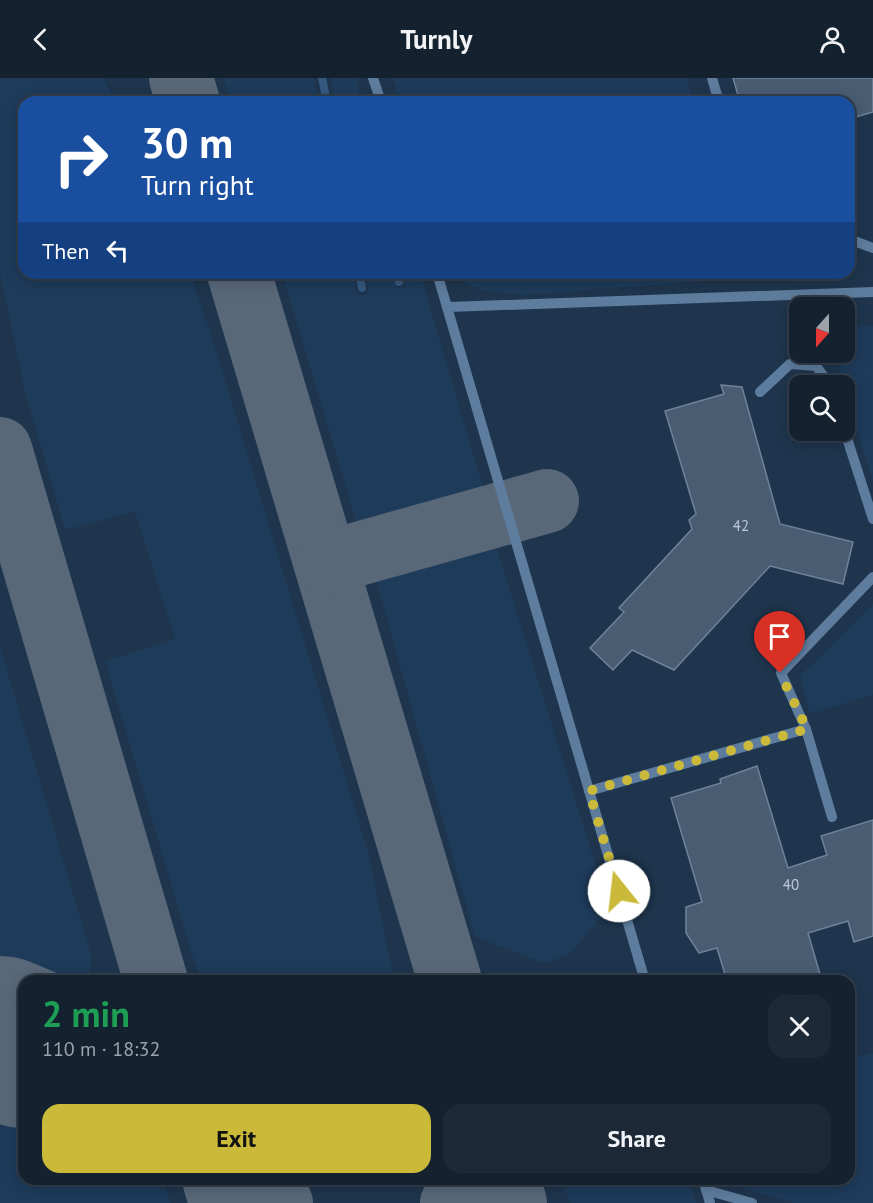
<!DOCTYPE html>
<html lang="en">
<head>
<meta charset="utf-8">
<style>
  body { margin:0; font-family:"PT Sans",sans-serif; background:#1d2937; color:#f1f3f6; height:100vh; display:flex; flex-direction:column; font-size:22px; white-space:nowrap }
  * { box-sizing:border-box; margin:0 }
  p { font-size:20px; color:#9da3aa }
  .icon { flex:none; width:33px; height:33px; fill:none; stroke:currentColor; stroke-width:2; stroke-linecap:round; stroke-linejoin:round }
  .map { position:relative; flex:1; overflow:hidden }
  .details { position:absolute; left:18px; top:897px; width:837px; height:210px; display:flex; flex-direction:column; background:#14212f; border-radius:18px; box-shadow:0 3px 15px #0003,0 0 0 2px #333e4b }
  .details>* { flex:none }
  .guide { position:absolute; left:18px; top:18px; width:837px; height:183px; border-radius:18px; box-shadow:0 3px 15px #0003,0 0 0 2px #333e4b; background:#1a4fa0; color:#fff; overflow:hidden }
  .needle { width:39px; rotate:201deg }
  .buttons { position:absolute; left:789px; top:219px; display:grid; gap:12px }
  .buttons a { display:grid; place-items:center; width:66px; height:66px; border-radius:12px; background:#14212f; box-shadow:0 3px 15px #0003,0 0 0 2px #333e4b; font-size:30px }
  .pin { position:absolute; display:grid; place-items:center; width:51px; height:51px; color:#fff; margin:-62px -26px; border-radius:50% 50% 50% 0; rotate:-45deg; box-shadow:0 0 6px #0007 }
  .pin .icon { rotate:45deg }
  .me { position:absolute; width:66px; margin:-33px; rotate:344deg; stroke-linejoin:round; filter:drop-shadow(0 0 4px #0008) }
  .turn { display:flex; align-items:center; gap:21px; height:126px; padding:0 24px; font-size:27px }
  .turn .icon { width:78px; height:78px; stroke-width:2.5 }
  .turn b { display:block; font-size:42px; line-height:51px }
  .then { display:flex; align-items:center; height:57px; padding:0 24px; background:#0003; gap:12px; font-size:22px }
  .round { display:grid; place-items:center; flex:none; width:63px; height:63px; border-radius:18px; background:#1d2937 }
  .head { display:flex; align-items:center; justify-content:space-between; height:102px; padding:0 24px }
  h1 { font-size:36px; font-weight:800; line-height:45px; color:#1e9e55 }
  .primary-button { display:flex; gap:12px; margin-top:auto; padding:12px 24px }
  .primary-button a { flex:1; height:69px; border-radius:18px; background:#cbba39; color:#111; font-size:24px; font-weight:800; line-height:69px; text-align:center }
  .primary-button a+a { background:#1d2937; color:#f1f3f6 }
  header { display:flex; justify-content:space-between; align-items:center; height:78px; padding:0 24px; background:#14212f; font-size:27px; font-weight:800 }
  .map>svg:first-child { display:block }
  .built { fill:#1e354d; fill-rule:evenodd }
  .green { fill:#1e3b5a }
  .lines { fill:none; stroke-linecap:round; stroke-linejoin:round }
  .stream { stroke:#34587f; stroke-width:8 }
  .taxiway { stroke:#586879; stroke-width:64 }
  .runway { stroke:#586879; stroke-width:162 }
  .building { fill:#495c72; stroke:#6e8299; stroke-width:1.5 }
  .service { stroke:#5e7c9d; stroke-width:10 }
  .route { stroke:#cbba39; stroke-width:10; stroke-dasharray:0 18 }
  .labels { text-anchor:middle; stroke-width:4.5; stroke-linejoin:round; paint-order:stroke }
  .number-label { font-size:15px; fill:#bccad9 }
</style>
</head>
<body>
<header><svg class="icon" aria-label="back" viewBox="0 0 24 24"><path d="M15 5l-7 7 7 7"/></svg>Turnly<svg class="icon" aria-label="person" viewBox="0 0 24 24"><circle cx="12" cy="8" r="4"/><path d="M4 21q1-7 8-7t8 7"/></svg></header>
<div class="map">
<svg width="873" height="1125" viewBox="0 0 873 1125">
  <rect width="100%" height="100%" fill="#1a2c3f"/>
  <path class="built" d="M 0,0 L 873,0 L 873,1125 L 0,1125 ZM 24,24 L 849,24 L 849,195 L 24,195 ZM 800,230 L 844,230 L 844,274 L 800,274 ZM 800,308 L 844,308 L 844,352 L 800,352 ZM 24,903 L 849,903 L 849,1101 L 24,1101 Z"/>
  <g class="green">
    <path d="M 0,0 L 103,0 L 116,24 L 24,24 L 24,195 L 190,195 L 212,259 L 369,777 L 394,903 L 202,903 L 192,877 L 105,583 L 175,561 L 135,434 L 65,452 L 25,314 L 0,196 Z"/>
    <path d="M 223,0 L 313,0 L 318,24 L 231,24 Z"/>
    <path d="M 331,0 L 357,0 L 361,24 L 335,24 Z"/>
    <path d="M 393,0 L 687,0 L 694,24 L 400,24 Z"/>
    <path d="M 282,195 L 352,195 L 357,217 L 369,216 L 366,195 L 392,195 L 396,210 L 406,209 L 403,195 L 420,195 L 488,426 L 361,460 Z"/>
    <path d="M 454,195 L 744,195 L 746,200 L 521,217 L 479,212 L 455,198 Z"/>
    <path d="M 873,248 L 873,404 L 834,275 L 844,274 L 845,249 Z"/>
    <path d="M 485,462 L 496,467 L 609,830 L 569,877 L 544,885 L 475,859 L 373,491 Z"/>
    <path d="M 873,526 L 873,617 L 810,636 L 800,598 Z"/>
    <path d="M 0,568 L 92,879 L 89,896 L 84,903 L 24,903 L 24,925 L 0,914 Z"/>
    <path d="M 873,975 L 873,1125 L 794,1125 L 722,1104 L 721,1101 L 849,1101 L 849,982 Z"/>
    <path d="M 0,1006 L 24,1016 L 24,1101 L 163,1101 L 170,1125 L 0,1125 Z"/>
    <path d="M 561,1101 L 689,1101 L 696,1125 L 570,1125 Z"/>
  </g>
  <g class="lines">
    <g class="stream">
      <path d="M 322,0 L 327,24"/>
      <path d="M 366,23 L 366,24"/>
      <path d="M 359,195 L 362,210"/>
      <path d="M 398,195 L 399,204"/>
    </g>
    <g class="taxiway">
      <path d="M 181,0 L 188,24"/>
      <path d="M 239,195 L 450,903"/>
      <path d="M 0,371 L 156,903"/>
      <path d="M 326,485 L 547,423"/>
      <path d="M 214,1101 L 221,1125"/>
      <path d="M 263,1101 L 281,1125"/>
      <path d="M 508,1101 L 515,1125"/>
      <path d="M 452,1125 L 465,1101"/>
    </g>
    <path class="runway" d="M 0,959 L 24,969"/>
  </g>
  <g class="building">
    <path d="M 733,0 L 873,0 L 873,34 L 849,41 L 849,24 L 740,24 Z"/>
    <path d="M 721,307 L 742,309 L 780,446 L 853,464 L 843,506 L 770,488 L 674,592 L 632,572 L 613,592 L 590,570 L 624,534 L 619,530 L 692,451 L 689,442 L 696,436 L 665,333 L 724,316 Z"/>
    <path d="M 757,688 L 788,790 L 827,777 L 821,758 L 873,742 L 873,858 L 854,864 L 848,843 L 808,855 L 822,903 L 727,903 L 717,870 L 699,875 L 686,855 L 686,829 L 702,824 L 671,720 L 721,705 L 720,701 Z"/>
  </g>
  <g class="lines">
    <g class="service">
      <path d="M 373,0 L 381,24"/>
      <path d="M 712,0 L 719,24"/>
      <path d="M 849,161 L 873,170"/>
      <path d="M 437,195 L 645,903"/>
      <path d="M 448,229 L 873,214"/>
      <path d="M 760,314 L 790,286 L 816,288 L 831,308"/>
      <path d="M 844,351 L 873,441"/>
      <path d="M 806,651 L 781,595 L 873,499"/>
      <path d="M 589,713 L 806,651 L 832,739"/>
      <path d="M 703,1101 L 710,1125"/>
      <path d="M 706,1112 L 752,1125"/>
    </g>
  </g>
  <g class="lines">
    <path class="route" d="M 619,813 L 589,713 L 807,651 L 780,595"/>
  </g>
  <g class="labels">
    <g class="number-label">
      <text x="741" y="453">42</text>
      <text x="791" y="812">40</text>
    </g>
  </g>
</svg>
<div class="buttons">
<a><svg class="needle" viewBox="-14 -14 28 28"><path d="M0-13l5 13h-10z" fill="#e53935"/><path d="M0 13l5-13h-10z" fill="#9da3aa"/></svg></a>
<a><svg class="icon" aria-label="search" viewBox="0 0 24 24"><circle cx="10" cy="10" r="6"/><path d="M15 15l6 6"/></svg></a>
</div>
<div class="pin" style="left:780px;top:595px;background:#d93025"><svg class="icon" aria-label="arrive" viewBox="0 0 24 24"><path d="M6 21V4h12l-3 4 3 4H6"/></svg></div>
<svg class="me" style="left:619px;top:813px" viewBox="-20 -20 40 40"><circle r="19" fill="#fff"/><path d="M0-13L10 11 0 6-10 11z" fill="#cbba39"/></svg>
<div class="guide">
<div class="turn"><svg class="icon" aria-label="right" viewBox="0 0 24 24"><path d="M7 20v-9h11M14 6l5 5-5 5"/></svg><div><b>30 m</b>Turn right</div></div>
<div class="then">Then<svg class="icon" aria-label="left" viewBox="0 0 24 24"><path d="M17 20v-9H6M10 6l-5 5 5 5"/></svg></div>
</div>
<section class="details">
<div class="head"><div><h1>2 min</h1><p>110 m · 18:32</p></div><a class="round"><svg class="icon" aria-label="close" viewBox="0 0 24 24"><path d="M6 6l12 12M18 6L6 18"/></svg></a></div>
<div class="primary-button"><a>Exit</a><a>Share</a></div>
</section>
</div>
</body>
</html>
